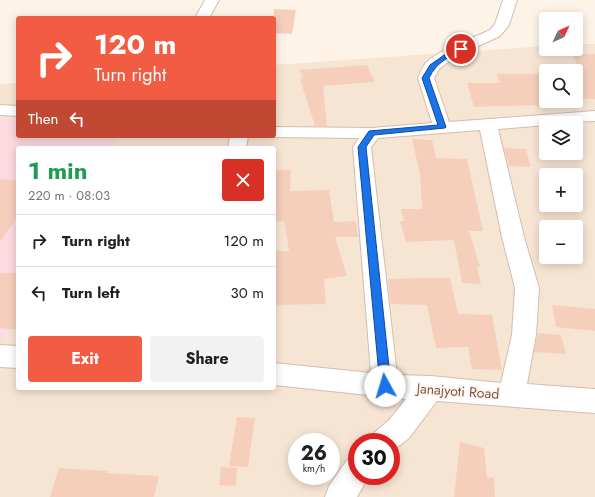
<!DOCTYPE html>
<html lang="en">
<head>
<meta charset="utf-8">
<style>
  body { margin:0; font-family:Jost,sans-serif; background:#f2f2f2; color:#202124; height:100vh; display:flex; flex-direction:column; font-size:15px; white-space:nowrap }
  * { box-sizing:border-box; margin:0 }
  p { font-size:13px; color:#757577 }
  .icon { flex:none; width:22px; height:22px; fill:none; stroke:currentColor; stroke-width:2; stroke-linecap:round; stroke-linejoin:round }
  .map { position:relative; flex:1; overflow:hidden }
  .drawer { position:absolute; left:16px; top:146px; width:260px; height:244px; display:flex; flex-direction:column; background:#fff; border-radius:4px; box-shadow:0 2px 10px #0003 }
  .drawer>* { flex:none }
  .banner { position:absolute; left:16px; top:16px; width:260px; height:122px; border-radius:4px; box-shadow:0 2px 10px #0003; background:#f25c42; color:#fff; overflow:hidden }
  .needle { width:26px; rotate:46deg }
  .controls { position:absolute; left:539px; top:12px; display:grid; gap:8px }
  .controls a { display:grid; place-items:center; width:44px; height:44px; border-radius:4px; background:#fff; box-shadow:0 2px 10px #0003; font-size:20px }
  .speed { position:absolute; left:288px; top:433px; display:flex; gap:8px; font-size:20px; font-weight:700; text-align:center }
  .speed>* { display:grid; place-content:center; width:52px; height:52px; border-radius:50%; background:#fff; box-shadow:0 2px 10px #0003; line-height:1 }
  .speed small { font-size:10px; font-weight:400 }
  .speed .limit { border:6px solid #d22; background:#fff; color:#111 }
  .pin { position:absolute; display:grid; place-items:center; width:34px; height:34px; color:#fff; margin:-17px; border:2px solid #fff; border-radius:50%; box-shadow:0 1px 4px #0007 }
  .me { position:absolute; width:44px; margin:-22px; rotate:354deg; stroke-linejoin:round; filter:drop-shadow(0 0 3px #0008) }
  .turn { display:flex; align-items:center; gap:14px; height:84px; padding:0 12px; font-size:18px }
  .turn .icon { width:52px; height:52px; stroke-width:2.5 }
  .turn b { display:block; font-size:28px; line-height:34px }
  .then { display:flex; align-items:center; height:38px; padding:0 12px; background:#0003; gap:8px; font-size:15px }
  .round { display:grid; place-items:center; flex:none; width:42px; height:42px; border-radius:4px; background:#f2f2f2 }
  .headline { display:flex; align-items:center; justify-content:space-between; height:68px; padding:0 12px }
  h1 { font-size:24px; font-weight:700; line-height:30px; color:#1e9e55 }
  .action { display:flex; gap:8px; margin-top:auto; padding:8px 12px }
  .action a { flex:1; height:46px; border-radius:4px; background:#f25c42; color:#fff; font-size:16px; font-weight:700; line-height:46px; text-align:center }
  .action a+a { background:#f2f2f2; color:#202124 }
  ul { padding:0; list-style:none }
  li { display:flex; align-items:center; gap:12px; height:52px; padding:0 12px; border-top:1px solid #e0e0e0 }
  li div { flex:1 }
  li b { display:block; font-size:15px }
  li em { font-style:normal }
  .map>svg:first-child { display:block }
  .residential { fill:#f7e5d4; fill-rule:evenodd }
  .medical { fill:#fdd9e0 }
  .building { fill:#f6cfbc }
  .lines { fill:none; stroke-linecap:round; stroke-linejoin:round }
  .minor-casing { stroke:#d4bcae; stroke-width:2 }
  .minor { fill:#fff; fill-rule:evenodd }
  .route { fill:#1a73e8; stroke:#114b97 }
  .labels { text-anchor:middle; stroke-width:4; stroke-linejoin:round; paint-order:stroke }
  .near-street-label { font-size:14px; fill:#7b5648; stroke:#fff7ef }
</style>
</head>
<body>
<div class="map">
<svg width="595" height="497" viewBox="0 0 595 497">
  <rect width="100%" height="100%" fill="#fef3e7"/>
  <path class="residential" d="M 576,44 L 595,44 L 595,497 L 0,497 L 0,84 L 18,83 L 18,136 L 274,136 L 274,65 L 546,46 L 546,49 L 576,49 ZM 546,71 L 576,71 L 576,101 L 546,101 ZM 546,123 L 576,123 L 576,153 L 546,153 ZM 18,148 L 274,148 L 274,388 L 18,388 ZM 546,175 L 576,175 L 576,205 L 546,205 ZM 546,227 L 576,227 L 576,257 L 546,257 ZM 297,442 L 331,442 L 331,476 L 297,476 ZM 357,442 L 391,442 L 391,476 L 357,476 Z"/>
  <path class="medical" d="M 0,118 L 18,120 L 18,136 L 119,136 L 112,148 L 18,148 L 18,313 L 0,344 Z"/>
  <g class="building">
    <path d="M 274,9 L 296,10 L 292,34 L 274,33 Z"/>
    <path d="M 572,54 L 595,54 L 595,99 L 577,98 L 582,104 L 537,107 L 536,105 L 474,107 L 467,83 L 500,83 L 497,74 L 546,74 L 546,101 L 576,101 L 576,71 L 566,71 L 580,71 Z"/>
    <path d="M 367,65 L 375,82 L 323,86 L 327,126 L 315,126 L 300,79 L 303,79 L 300,70 Z"/>
    <path d="M 412,139 L 432,140 L 436,158 L 467,159 L 483,231 L 469,231 L 480,267 L 477,267 L 481,284 L 462,283 L 454,240 L 406,242 L 400,221 L 404,221 L 401,209 L 422,209 L 420,174 Z"/>
    <path d="M 504,148 L 526,149 L 531,167 L 509,166 Z"/>
    <path d="M 274,170 L 291,170 L 290,191 L 329,190 L 334,222 L 356,221 L 358,237 L 335,237 L 347,276 L 324,279 L 326,304 L 274,305 L 274,251 L 289,251 L 284,221 L 274,221 Z"/>
    <path d="M 0,179 L 18,181 L 18,216 L 0,242 Z"/>
    <path d="M 0,273 L 18,273 L 18,330 L 0,328 Z"/>
    <path d="M 423,278 L 450,278 L 458,314 L 492,315 L 502,370 L 472,369 L 468,347 L 436,348 L 427,305 L 390,304 L 388,279 Z"/>
    <path d="M 552,305 L 595,309 L 595,331 L 556,327 Z"/>
    <path d="M 538,333 L 561,335 L 566,354 L 534,352 Z"/>
    <path d="M 237,417 L 255,418 L 248,467 L 229,466 Z"/>
    <path d="M 460,442 L 484,448 L 487,477 L 494,478 L 495,497 L 454,497 Z"/>
    <path d="M 221,467 L 237,468 L 236,486 L 219,485 Z"/>
    <path d="M 59,468 L 107,471 L 106,473 L 159,476 L 154,497 L 50,497 Z"/>
  </g>
  <g class="lines">
    <defs>
      <g id="minor">
        <path d="M 205,0 L 219,0 L 209,18 L 195,18 Z"/>
        <path d="M 503,0 L 517,0 L 509,25 L 500,36 L 455,57 L 439,69 L 434,78 L 449,122 L 595,111 L 595,121 L 546,123 L 546,125 L 498,129 L 524,237 L 539,288 L 536,335 L 527,384 L 595,389 L 595,413 L 437,401 L 409,438 L 391,452 L 391,442 L 370,442 L 374,433 L 389,420 L 406,399 L 274,385 L 274,363 L 371,373 L 353,147 L 359,138 L 274,137 L 268,136 L 274,136 L 274,127 L 372,128 L 432,123 L 418,78 C 420,73 422,68 425,64 C 437,50 473,38 490,30 L 495,24 ZM 480,130 L 502,237 L 515,288 L 512,335 L 501,383 L 431,376 L 397,375 L 371,147 L 378,138 Z"/>
        <path d="M 0,105 L 18,106 L 18,116 L 0,115 Z"/>
        <path d="M 230,136 L 248,136 L 246,148 L 228,148 Z"/>
        <path d="M 0,345 L 18,346 L 18,368 L 0,367 Z"/>
        <path d="M 357,456 L 357,476 L 369,476 L 357,497 L 325,497 L 329,486 L 347,460 Z"/>
      </g>
    </defs>
    <use href="#minor" class="minor-casing"/>
    <use href="#minor" class="minor"/>
  </g>
  <path class="route" d="M 461,47 L 464,49 L 463,50 C 447,58 437,62 429,78 L 446,127 L 445,128 L 374,135 L 366,147 L 391,386 L 389,389 L 385,390 L 382,389 L 380,386 L 358,147 L 369,131 L 438,125 L 422,78 L 430,65 L 447,53 Z"/>
  <g class="labels">
    <g class="near-street-label">
      <text transform="translate(458 391) rotate(4)" y="5">Janajyoti Road</text>
    </g>
  </g>
</svg>
<div class="controls">
<a><svg class="needle" viewBox="-14 -14 28 28"><path d="M0-13l5 13h-10z" fill="#e53935"/><path d="M0 13l5-13h-10z" fill="#757577"/></svg></a>
<a><svg class="icon" aria-label="search" viewBox="0 0 24 24"><circle cx="10" cy="10" r="6"/><path d="M15 15l6 6"/></svg></a>
<a><svg class="icon" aria-label="layers" viewBox="0 0 24 24"><path d="M12 4l9 5-9 5-9-5zM3 14l9 5 9-5"/></svg></a>
<a>+</a>
<a>−</a>
</div>
<div class="speed"><div>26<small>km/h</small></div><div class="limit">30</div></div>
<div class="pin" style="left:461px;top:49px;background:#d93025"><svg class="icon" aria-label="arrive" viewBox="0 0 24 24"><path d="M6 21V4h12l-3 4 3 4H6"/></svg></div>
<svg class="me" style="left:385px;top:386px" viewBox="-20 -20 40 40"><circle r="19" fill="#fff"/><path d="M0-13L10 11 0 6-10 11z" fill="#1a73e8"/></svg>
<div class="banner">
<div class="turn"><svg class="icon" aria-label="right" viewBox="0 0 24 24"><path d="M7 20v-9h11M14 6l5 5-5 5"/></svg><div><b>120 m</b>Turn right</div></div>
<div class="then">Then<svg class="icon" aria-label="left" viewBox="0 0 24 24"><path d="M17 20v-9H6M10 6l-5 5 5 5"/></svg></div>
</div>
<section class="drawer">
<div class="headline"><div><h1>1 min</h1><p>220 m · 08:03</p></div><a class="round" style="background:#d93025;color:#fff"><svg class="icon" aria-label="close" viewBox="0 0 24 24"><path d="M6 6l12 12M18 6L6 18"/></svg></a></div>
<ul>
<li><svg class="icon" aria-label="right" viewBox="0 0 24 24"><path d="M7 20v-9h11M14 6l5 5-5 5"/></svg><div><b>Turn right</b></div><em>120 m</em></li>
<li><svg class="icon" aria-label="left" viewBox="0 0 24 24"><path d="M17 20v-9H6M10 6l-5 5 5 5"/></svg><div><b>Turn left</b></div><em>30 m</em></li>
</ul>
<div class="action"><a>Exit</a><a>Share</a></div>
</section>
</div>
</body>
</html>
